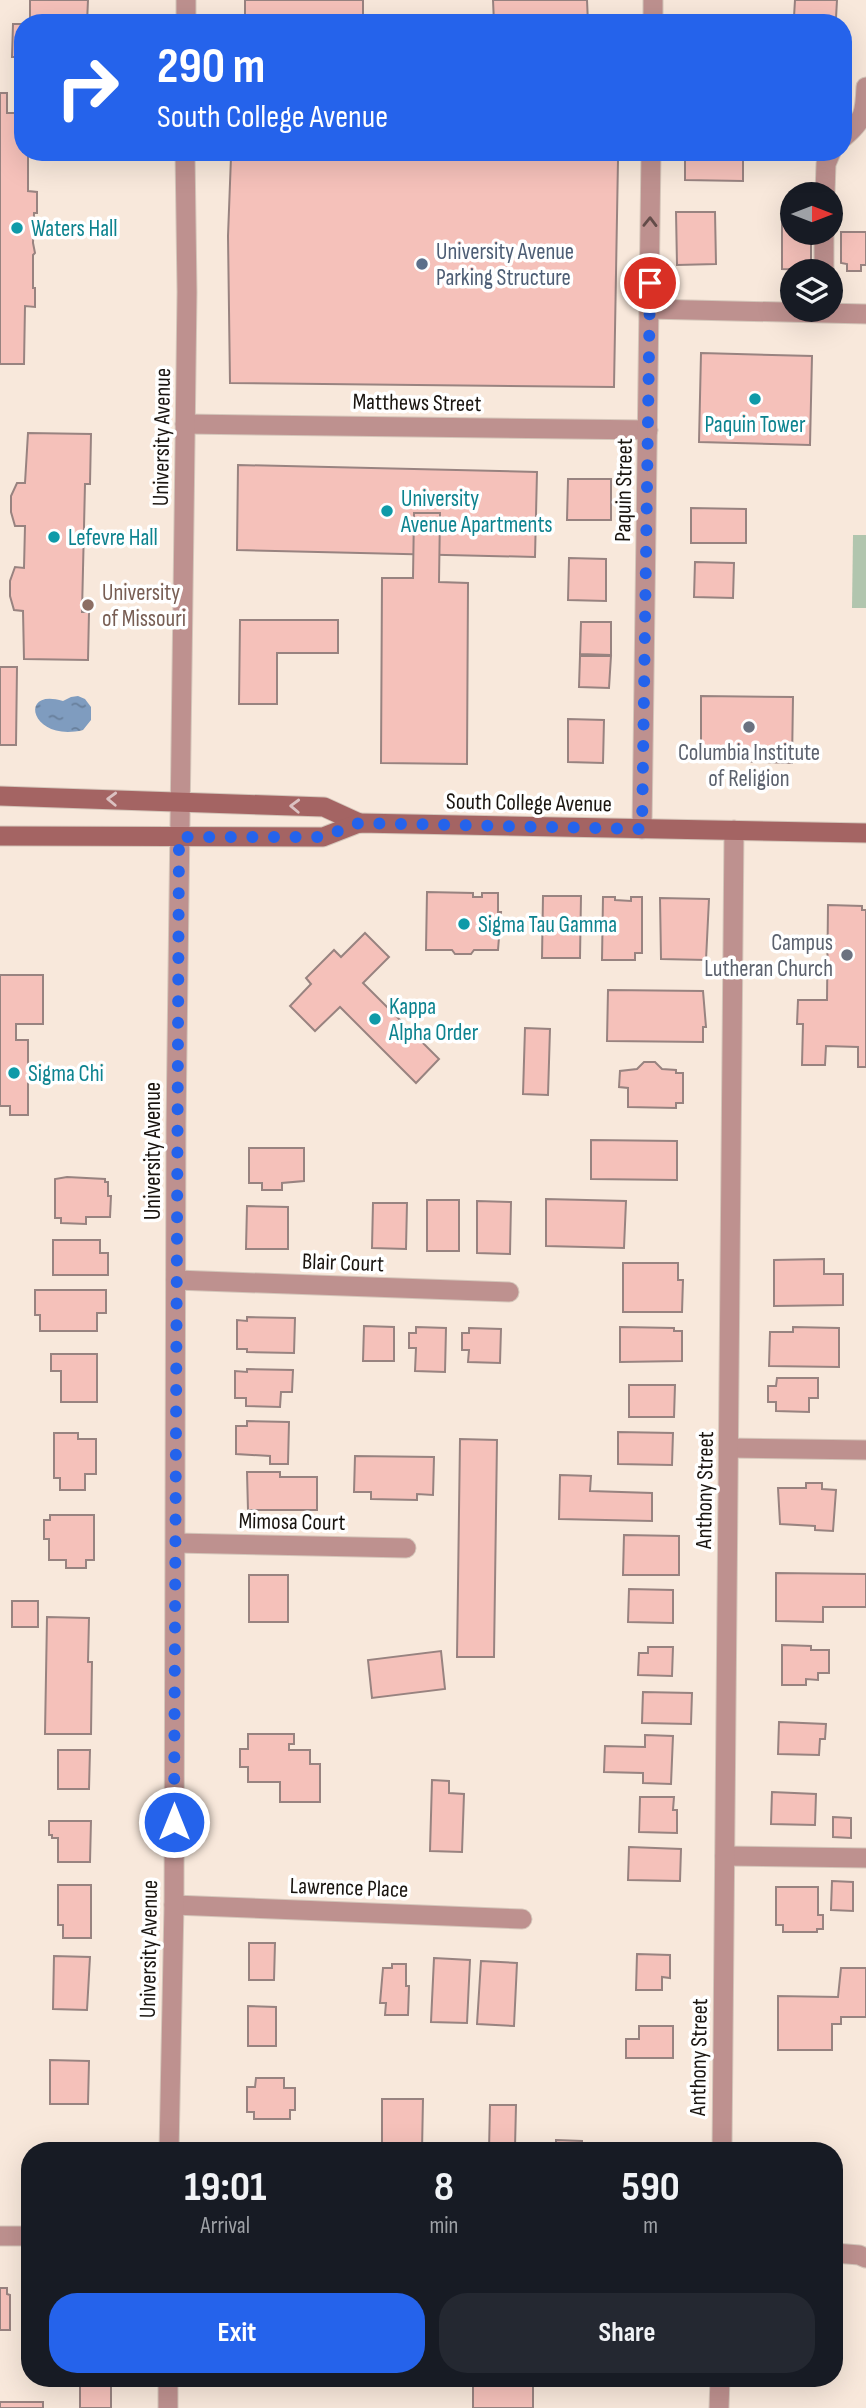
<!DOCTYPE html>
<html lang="en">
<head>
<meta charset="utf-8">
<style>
  body { margin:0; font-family:"Sofia Sans Condensed",sans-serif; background:#242831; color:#f1f3f6; height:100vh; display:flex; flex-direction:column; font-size:26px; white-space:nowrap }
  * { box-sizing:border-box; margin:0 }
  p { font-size:23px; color:#9ea1a6 }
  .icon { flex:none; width:38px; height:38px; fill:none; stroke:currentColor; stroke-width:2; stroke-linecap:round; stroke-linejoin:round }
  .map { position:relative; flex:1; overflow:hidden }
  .drawer { position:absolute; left:21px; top:2142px; width:822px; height:245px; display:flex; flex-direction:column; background:#171b24; border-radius:28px; box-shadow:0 7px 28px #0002 }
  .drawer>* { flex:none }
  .top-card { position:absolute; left:14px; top:14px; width:838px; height:147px; border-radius:28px; box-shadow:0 7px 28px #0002; background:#2563eb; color:#fff; overflow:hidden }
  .needle { width:46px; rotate:90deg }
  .controls { position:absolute; left:780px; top:182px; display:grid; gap:14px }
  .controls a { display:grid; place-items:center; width:63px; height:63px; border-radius:50%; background:#171b24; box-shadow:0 7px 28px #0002; font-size:35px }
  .pin { position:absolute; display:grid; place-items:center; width:60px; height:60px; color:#fff; margin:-30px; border:4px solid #fff; border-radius:50%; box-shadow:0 2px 7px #0007 }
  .me { position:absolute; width:77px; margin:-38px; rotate:0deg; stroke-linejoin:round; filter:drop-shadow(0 0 5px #0008) }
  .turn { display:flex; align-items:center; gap:24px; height:147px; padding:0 28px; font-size:32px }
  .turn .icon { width:91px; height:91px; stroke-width:2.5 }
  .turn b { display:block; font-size:49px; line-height:60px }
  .eta { display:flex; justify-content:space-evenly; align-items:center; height:119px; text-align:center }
  .eta b { font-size:42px; font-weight:700; line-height:49px }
  .cta { display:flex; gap:14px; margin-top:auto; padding:14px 28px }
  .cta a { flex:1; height:80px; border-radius:28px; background:#2563eb; color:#fff; font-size:28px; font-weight:700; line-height:80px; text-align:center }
  .cta a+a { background:#242831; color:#f1f3f6 }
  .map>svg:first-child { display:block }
  .green { fill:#b1c5ae }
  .water { fill:url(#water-ripples) }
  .building { fill:#f5c1ba; stroke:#988380; stroke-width:2 }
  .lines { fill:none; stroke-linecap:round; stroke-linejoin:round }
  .minor-casing { stroke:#d4c6ba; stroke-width:21 }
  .secondary-casing { stroke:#d4c6ba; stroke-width:21 }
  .minor { stroke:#be918f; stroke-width:19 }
  .secondary { stroke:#a46463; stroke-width:19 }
  .oneway { stroke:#634c49 }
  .oneway2 { stroke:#dbc1c1 }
  .route { stroke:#2563eb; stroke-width:12; stroke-dasharray:0 21.6 }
  .culture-dot { fill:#0f9aa8; stroke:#fff; stroke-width:2.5 }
  .service-dot { fill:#5c6f8a; stroke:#fff; stroke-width:2.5 }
  .education-dot { fill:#8d6e63; stroke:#fff; stroke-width:2.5 }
  .worship-dot { fill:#6b7280; stroke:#fff; stroke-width:2.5 }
  .labels { text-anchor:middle; stroke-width:7; stroke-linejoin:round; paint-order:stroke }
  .culture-label { font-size:23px; fill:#0d838f; stroke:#fff; text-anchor:start }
  .service-label { font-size:23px; fill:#4e5e75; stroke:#fff; text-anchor:start }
  .street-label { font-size:23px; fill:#19140f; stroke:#fff }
  .education-label { font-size:23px; fill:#785e54; stroke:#fff; text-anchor:start }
  .worship-label { font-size:23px; fill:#5b616d; stroke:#fff }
</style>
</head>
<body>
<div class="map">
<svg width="866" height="2408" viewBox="0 0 866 2408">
  <defs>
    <pattern id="water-ripples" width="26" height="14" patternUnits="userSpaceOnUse" patternTransform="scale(1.75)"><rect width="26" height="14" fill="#7f9cbf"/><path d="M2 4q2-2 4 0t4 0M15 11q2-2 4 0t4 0" fill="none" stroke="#677e9a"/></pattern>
  </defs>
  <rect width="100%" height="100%" fill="#f8e8db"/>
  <path class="green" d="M 853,535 L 866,535 L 866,608 L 852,608 Z"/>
  <path class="water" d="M 78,696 L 85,699 L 91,707 L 91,720 L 83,730 C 31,743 17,687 63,701 L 71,697 Z"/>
  <g class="building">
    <path d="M 30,0 L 88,0 L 87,23 L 30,23 Z"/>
    <rect x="245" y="0" width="118" height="23"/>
    <path d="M 493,0 L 587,0 L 588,23 L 494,23 Z"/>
    <path d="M 795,0 L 837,0 L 836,18 L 794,17 Z"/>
    <path d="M 13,24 L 23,24 L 23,57 L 12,57 Z"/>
    <path d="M 0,93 L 7,93 L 7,113 L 18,113 L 18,132 L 23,132 L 23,152 L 28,152 L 28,191 L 37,192 L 37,213 L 34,213 L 33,243 L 35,253 L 33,255 L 33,288 L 35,288 L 35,307 L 25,306 L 24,364 L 0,364 Z"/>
    <path d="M 685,152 L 743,152 L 743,181 L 685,180 Z"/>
    <path d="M 231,157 L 618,160 L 614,387 L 230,383 L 228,236 Z"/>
    <path d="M 676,212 L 715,212 L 716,264 L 677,265 Z"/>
    <path d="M 782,219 L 793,219 L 793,233 L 811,233 L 811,270 L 782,269 Z"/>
    <path d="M 841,232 L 866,232 L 866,265 L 861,265 L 861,271 L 847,271 L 847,264 L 841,263 Z"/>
    <path d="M 701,353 L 812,356 L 810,445 L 699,442 Z"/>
    <path d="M 28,433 L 91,434 L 90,484 L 85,484 L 82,612 L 89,612 L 88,660 L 24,659 L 23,611 L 14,610 L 10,596 L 10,581 L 15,567 L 24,568 L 25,526 L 15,526 L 11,512 L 11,496 L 17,483 L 25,483 Z"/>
    <path d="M 238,465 L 537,472 L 535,557 L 237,550 Z"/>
    <path d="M 568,479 L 611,479 L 611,520 L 567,520 Z"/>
    <path d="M 691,508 L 746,509 L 746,543 L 691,543 Z"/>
    <path d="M 414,513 L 440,513 L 439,582 L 468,583 L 467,764 L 381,763 L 382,578 L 413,578 Z"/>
    <path d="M 569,558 L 606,559 L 606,601 L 568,600 Z"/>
    <path d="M 695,562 L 734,563 L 733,598 L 694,597 Z"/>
    <path d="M 240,620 L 338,620 L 338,653 L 277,653 L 277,704 L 239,704 Z"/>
    <path d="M 581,622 L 611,622 L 611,655 L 580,654 Z"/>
    <path d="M 580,656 L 611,656 L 609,688 L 579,687 Z"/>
    <path d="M 0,667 L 17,667 L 16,745 L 0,745 Z"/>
    <path d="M 701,696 L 793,697 L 792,763 L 701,760 Z"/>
    <path d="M 568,719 L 604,720 L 603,763 L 568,762 Z"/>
    <path d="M 427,892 L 473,893 L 473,897 L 482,897 L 482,893 L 498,893 L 498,912 L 501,912 L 498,950 L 474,950 L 471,954 L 455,954 L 452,950 L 426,950 Z"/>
    <path d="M 543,896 L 581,896 L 580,958 L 542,958 Z"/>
    <path d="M 603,897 L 615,897 L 615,900 L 631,901 L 631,897 L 642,897 L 642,953 L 635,953 L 635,960 L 602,960 Z"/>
    <path d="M 660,898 L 709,899 L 706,960 L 661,959 Z"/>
    <path d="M 828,905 L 862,906 L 862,910 L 866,910 L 866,1067 L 858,1067 L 858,1047 L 826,1046 L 825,1065 L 802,1065 L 803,1024 L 797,1024 L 798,1000 L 827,1000 Z"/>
    <path d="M 365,933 L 389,957 L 363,983 L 439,1059 L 416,1083 L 340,1007 L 315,1031 L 290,1006 L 311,984 L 306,978 L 334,950 L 341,957 Z"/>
    <path d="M 0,975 L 43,975 L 43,1024 L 16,1024 L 16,1040 L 28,1040 L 28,1115 L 10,1115 L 10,1106 L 0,1106 Z"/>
    <path d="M 608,990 L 703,991 L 706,1027 L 703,1027 L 703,1042 L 607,1041 Z"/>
    <path d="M 525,1028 L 550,1029 L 548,1095 L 523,1094 Z"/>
    <path d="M 644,1062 L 655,1062 L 662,1069 L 676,1070 L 676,1073 L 683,1073 L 683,1103 L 676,1103 L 676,1108 L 628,1107 L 628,1088 L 619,1087 L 620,1071 L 637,1069 Z"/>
    <path d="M 591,1140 L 677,1141 L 677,1180 L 591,1179 Z"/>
    <path d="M 249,1148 L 304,1148 L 304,1181 L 282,1183 L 282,1190 L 262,1190 L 262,1183 L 249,1183 Z"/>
    <path d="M 67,1177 L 105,1179 L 105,1182 L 108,1182 L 108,1196 L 111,1196 L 110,1217 L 86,1217 L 86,1224 L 61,1223 L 61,1218 L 55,1218 L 55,1179 Z"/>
    <path d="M 546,1199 L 626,1201 L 624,1248 L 546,1246 Z"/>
    <rect x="427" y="1200" width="32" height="51"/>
    <path d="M 477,1201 L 511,1202 L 510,1254 L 477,1253 Z"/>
    <path d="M 373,1203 L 407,1203 L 406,1249 L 372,1248 Z"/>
    <path d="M 247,1206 L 288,1207 L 288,1249 L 246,1249 Z"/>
    <path d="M 53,1240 L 100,1240 L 100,1253 L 108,1253 L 108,1275 L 53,1275 Z"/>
    <path d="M 824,1259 L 824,1274 L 843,1274 L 843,1305 L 774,1306 L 774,1260 Z"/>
    <path d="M 623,1263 L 678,1263 L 678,1280 L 683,1280 L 682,1312 L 623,1312 Z"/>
    <path d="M 35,1290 L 106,1290 L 106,1313 L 97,1313 L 97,1331 L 40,1331 L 40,1315 L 35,1315 Z"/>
    <path d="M 247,1317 L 295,1318 L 294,1353 L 247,1352 L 247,1349 L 237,1349 L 237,1320 L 247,1321 Z"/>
    <path d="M 364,1326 L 394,1327 L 394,1361 L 363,1361 Z"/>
    <path d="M 416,1327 L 446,1328 L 445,1372 L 415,1371 L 416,1348 L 409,1348 L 409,1333 L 416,1333 Z"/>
    <path d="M 620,1327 L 674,1328 L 674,1331 L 682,1331 L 682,1361 L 620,1362 Z"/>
    <path d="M 793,1327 L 839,1328 L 839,1367 L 769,1366 L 770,1332 L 793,1332 Z"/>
    <path d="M 469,1328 L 501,1329 L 500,1363 L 468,1362 L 469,1350 L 462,1350 L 462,1333 L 469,1333 Z"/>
    <path d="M 51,1354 L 97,1354 L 97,1402 L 61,1402 L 61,1371 L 51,1371 Z"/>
    <path d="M 247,1369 L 293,1370 L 292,1392 L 281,1392 L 280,1407 L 246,1406 L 246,1398 L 235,1398 L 235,1371 L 247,1372 Z"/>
    <path d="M 777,1378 L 818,1378 L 818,1398 L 809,1398 L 809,1412 L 776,1411 L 776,1402 L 768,1402 L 768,1386 L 776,1386 Z"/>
    <path d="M 629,1385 L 675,1385 L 674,1417 L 629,1417 Z"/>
    <path d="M 247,1421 L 289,1422 L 288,1464 L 270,1464 L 270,1456 L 236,1454 L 236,1426 L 247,1426 Z"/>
    <path d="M 618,1432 L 673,1433 L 672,1465 L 618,1464 Z"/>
    <path d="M 54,1433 L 78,1433 L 78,1439 L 96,1439 L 96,1474 L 85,1474 L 85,1490 L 60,1490 L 60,1478 L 54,1478 Z"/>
    <path d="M 460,1439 L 497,1440 L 494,1657 L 457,1657 Z"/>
    <path d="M 355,1456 L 434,1457 L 433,1495 L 417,1494 L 417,1500 L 371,1499 L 371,1492 L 354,1492 Z"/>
    <path d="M 247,1472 L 280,1472 L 280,1477 L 317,1477 L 317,1510 L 248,1510 Z"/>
    <path d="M 560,1475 L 591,1476 L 590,1491 L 652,1493 L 652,1521 L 559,1519 Z"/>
    <path d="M 806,1483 L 822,1483 L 822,1489 L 836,1490 L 833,1531 L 815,1530 L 815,1526 L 780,1524 L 778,1488 L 806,1488 Z"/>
    <path d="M 50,1515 L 94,1515 L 94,1560 L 86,1560 L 86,1568 L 66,1568 L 66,1560 L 49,1560 L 49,1539 L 44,1539 L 44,1520 L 50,1520 Z"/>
    <path d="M 624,1535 L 679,1536 L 679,1575 L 623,1575 Z"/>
    <path d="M 776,1573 L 866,1574 L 866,1607 L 823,1607 L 823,1622 L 776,1621 Z"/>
    <rect x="249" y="1575" width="39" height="47"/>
    <path d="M 629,1589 L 673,1590 L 673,1623 L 628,1622 Z"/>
    <rect x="12" y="1601" width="26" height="26"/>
    <path d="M 47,1617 L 89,1618 L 88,1662 L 92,1662 L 91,1734 L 45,1734 Z"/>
    <path d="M 782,1645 L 811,1646 L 811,1650 L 829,1650 L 829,1673 L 818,1673 L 818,1680 L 806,1679 L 806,1685 L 782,1685 Z"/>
    <path d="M 648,1647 L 673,1647 L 672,1676 L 638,1675 L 639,1653 L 648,1653 Z"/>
    <path d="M 441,1651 L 445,1689 L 372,1698 L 368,1660 Z"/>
    <path d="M 643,1692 L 692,1693 L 691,1724 L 642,1723 Z"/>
    <path d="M 779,1722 L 826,1724 L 825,1739 L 820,1739 L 819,1755 L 778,1754 Z"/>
    <path d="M 248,1734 L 294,1734 L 294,1744 L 289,1744 L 289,1750 L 310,1750 L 310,1764 L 320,1764 L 320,1802 L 280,1802 L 280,1782 L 248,1782 L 248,1767 L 240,1767 L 240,1749 L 248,1749 Z"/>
    <path d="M 645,1735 L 673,1736 L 671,1784 L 643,1783 L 643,1773 L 604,1772 L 605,1746 L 645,1747 Z"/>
    <path d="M 58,1750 L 90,1750 L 89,1789 L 58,1789 Z"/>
    <path d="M 432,1780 L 449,1781 L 449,1793 L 464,1794 L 462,1852 L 430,1851 Z"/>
    <path d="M 772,1792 L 816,1794 L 815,1825 L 771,1824 Z"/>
    <path d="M 640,1797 L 674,1797 L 673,1810 L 677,1810 L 677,1833 L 639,1832 Z"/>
    <path d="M 833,1817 L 851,1818 L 851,1838 L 833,1837 Z"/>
    <path d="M 49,1821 L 91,1821 L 90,1862 L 58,1862 L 58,1838 L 52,1838 L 52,1835 L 49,1835 Z"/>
    <path d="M 629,1847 L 681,1849 L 680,1881 L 628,1880 Z"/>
    <path d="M 832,1881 L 853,1882 L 853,1911 L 831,1910 Z"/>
    <path d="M 58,1885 L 91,1885 L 91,1938 L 63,1938 L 63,1925 L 58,1925 Z"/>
    <path d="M 776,1887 L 818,1887 L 818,1915 L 823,1915 L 823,1929 L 817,1929 L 817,1932 L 783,1932 L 783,1925 L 776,1925 Z"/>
    <path d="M 249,1943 L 275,1943 L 274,1980 L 249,1980 Z"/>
    <path d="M 637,1954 L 670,1955 L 670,1978 L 662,1977 L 662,1990 L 636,1990 Z"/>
    <path d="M 54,1956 L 90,1957 L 87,2010 L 53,2009 Z"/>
    <path d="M 434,1958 L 470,1960 L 467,2023 L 431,2022 Z"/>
    <path d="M 481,1961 L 517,1963 L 514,2026 L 477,2024 Z"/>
    <path d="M 392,1964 L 406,1964 L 406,1986 L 409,1986 L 408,2015 L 385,2015 L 386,2003 L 380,2003 L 383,1968 L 392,1968 Z"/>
    <path d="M 841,1968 L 866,1968 L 866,2017 L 841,2017 L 841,2024 L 832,2024 L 832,2050 L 778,2050 L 778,1996 L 838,1997 Z"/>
    <path d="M 248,2006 L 276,2007 L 276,2046 L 248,2046 Z"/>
    <path d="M 639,2026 L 673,2026 L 673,2058 L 626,2058 L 626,2039 L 639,2039 Z"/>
    <path d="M 50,2060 L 89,2061 L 88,2104 L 50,2104 Z"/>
    <path d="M 256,2078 L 284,2078 L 284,2088 L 295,2088 L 295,2110 L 290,2110 L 290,2119 L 254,2119 L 254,2112 L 247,2112 L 247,2087 L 255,2087 Z"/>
    <path d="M 382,2099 L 423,2099 L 422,2151 L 382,2151 Z"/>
    <path d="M 490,2105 L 516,2105 L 515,2148 L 524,2148 L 524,2151 L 489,2151 Z"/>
    <path d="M 556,2140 L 582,2141 L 582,2151 L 556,2151 Z"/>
    <path d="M 0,2288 L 7,2288 L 7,2294 L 10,2295 L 10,2330 L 0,2330 Z"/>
    <path d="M 470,2378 L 540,2378 L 540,2385 L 533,2385 L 533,2408 L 473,2408 L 473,2383 L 470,2383 Z"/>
    <path d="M 635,2378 L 677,2378 L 677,2385 L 635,2384 Z"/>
    <path d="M 111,2385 L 111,2408 L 80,2408 L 80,2386 Z"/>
    <rect x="0" y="2402" width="43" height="6"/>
  </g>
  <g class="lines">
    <defs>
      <g id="minor">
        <path d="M 186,23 L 186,0"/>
        <path d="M 653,23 L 653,0"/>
        <path d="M 844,137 C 864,120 865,113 866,87"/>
        <path d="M 825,194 L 826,164 L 831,152"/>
        <path d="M 824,271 L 824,233"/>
        <path d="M 649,309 L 866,314"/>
        <path d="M 185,424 L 648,430"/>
        <path d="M 642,829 L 651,152"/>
        <path d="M 176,1280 L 509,1292"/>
        <path d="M 729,1448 L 866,1450"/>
        <path d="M 176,1543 L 406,1548"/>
        <path d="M 725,1856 L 866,1858"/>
        <path d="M 174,1905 L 522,1919"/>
        <path d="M 169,2151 L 174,1905 L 176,1125 L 187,292 L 185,152"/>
        <path d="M 722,2151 L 734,830"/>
        <path d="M 0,2236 L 30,2236"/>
        <path d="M 835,2253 L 859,2255 L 866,2258"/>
        <path d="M 168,2378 L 168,2408"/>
        <path d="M 719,2408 L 720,2378"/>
      </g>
      <g id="secondary">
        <path d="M 0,796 L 324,807 L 359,823"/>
        <path d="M 0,836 L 323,837 L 359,823 L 866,833"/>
      </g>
    </defs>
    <use href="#minor" class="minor-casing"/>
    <use href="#secondary" class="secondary-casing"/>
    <use href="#minor" class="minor"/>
    <use href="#secondary" class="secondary"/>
  </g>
  <defs><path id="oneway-chevron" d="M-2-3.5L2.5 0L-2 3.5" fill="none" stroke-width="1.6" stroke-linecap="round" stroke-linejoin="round" transform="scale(1.75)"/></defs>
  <use class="oneway" href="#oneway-chevron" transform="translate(650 222) rotate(-89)"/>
  <g class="oneway2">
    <use href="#oneway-chevron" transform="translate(112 799) rotate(-178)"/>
    <use href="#oneway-chevron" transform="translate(295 806) rotate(-178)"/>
  </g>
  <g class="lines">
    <path class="route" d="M 174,1822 L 179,837 L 323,837 L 359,823 L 642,829 L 650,283"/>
  </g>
  <g class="culture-dot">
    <circle cx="17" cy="228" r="7"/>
    <circle cx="755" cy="399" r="7"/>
    <circle cx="387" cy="511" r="7"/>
    <circle cx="54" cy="537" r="7"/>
    <circle cx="464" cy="924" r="7"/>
    <circle cx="375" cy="1019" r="7"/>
    <circle cx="14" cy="1073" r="7"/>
  </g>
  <circle class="service-dot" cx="422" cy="264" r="7"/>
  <circle class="education-dot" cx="88" cy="605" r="7"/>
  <g class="worship-dot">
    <circle cx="749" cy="727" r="7"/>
    <circle cx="847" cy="955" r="7"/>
  </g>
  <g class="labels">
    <g class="culture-label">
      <text x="31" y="236">Waters Hall</text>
      <text x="755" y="432" text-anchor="middle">Paquin Tower</text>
      <text x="401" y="506">University<tspan x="401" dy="26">Avenue Apartments</tspan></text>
      <text x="68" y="545">Lefevre Hall</text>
      <text x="478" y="932">Sigma Tau Gamma</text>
      <text x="389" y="1014">Kappa<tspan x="389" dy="26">Alpha Order</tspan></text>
      <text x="28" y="1081">Sigma Chi</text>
    </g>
    <g class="service-label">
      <text x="436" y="259">University Avenue<tspan x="436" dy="26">Parking Structure</tspan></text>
    </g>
    <g class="street-label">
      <text transform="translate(417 402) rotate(1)" y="8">Matthews Street</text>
      <text transform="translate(161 437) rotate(-89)" y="8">University Avenue</text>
      <text transform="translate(623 490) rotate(-89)" y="8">Paquin Street</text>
      <text transform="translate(529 802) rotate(1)" y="8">South College Avenue</text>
      <text transform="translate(152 1151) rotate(-90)" y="8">University Avenue</text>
      <text transform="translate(343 1262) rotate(2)" y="8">Blair Court</text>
      <text transform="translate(704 1490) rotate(-89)" y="8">Anthony Street</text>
      <text transform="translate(292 1521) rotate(1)" y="8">Mimosa Court</text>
      <text transform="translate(349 1887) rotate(2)" y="8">Lawrence Place</text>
      <text transform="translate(148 1949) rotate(-89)" y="8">University Avenue</text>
      <text transform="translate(698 2057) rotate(-89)" y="8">Anthony Street</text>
    </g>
    <g class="education-label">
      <text x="102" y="600">University<tspan x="102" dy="26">of Missouri</tspan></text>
    </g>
    <g class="worship-label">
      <text x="749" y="760">Columbia Institute<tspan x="749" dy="26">of Religion</tspan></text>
      <text x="833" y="950" text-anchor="end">Campus<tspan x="833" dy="26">Lutheran Church</tspan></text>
    </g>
  </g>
</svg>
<div class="controls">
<a><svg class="needle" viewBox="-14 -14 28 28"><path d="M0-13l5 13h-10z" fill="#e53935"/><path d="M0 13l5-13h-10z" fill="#9ea1a6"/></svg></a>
<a><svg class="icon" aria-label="layers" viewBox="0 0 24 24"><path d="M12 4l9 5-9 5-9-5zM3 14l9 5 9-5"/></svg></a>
</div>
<div class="pin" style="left:650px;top:283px;background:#d93025"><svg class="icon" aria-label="arrive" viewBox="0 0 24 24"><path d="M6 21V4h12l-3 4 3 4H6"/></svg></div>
<svg class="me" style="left:174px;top:1822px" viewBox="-20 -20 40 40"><circle r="17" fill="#2563eb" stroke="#fff" stroke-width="3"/><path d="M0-11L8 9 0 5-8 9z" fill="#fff"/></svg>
<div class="top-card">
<div class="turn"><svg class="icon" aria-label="right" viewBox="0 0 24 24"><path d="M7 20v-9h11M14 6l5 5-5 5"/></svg><div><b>290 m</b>South College Avenue</div></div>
</div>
<section class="drawer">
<div class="eta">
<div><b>19:01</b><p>Arrival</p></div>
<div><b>8</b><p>min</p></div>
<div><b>590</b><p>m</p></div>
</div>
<div class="cta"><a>Exit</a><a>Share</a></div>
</section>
</div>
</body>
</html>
